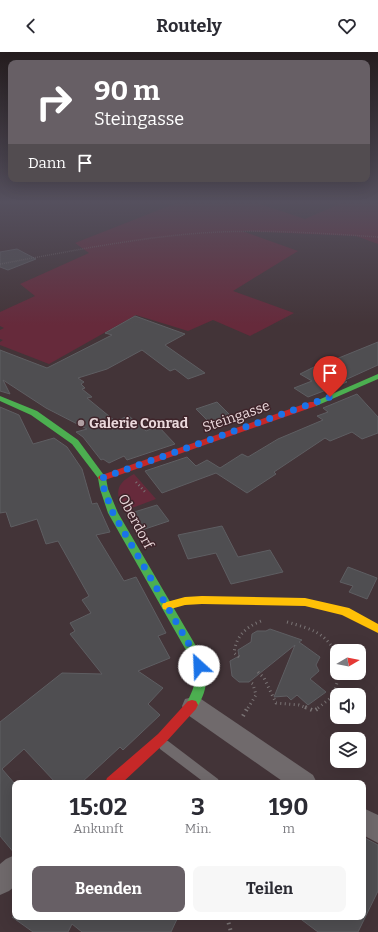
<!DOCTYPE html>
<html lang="de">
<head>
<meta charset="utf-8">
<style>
  body { margin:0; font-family:Bitter,serif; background:#f7f7f7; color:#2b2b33; height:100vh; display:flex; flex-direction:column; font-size:15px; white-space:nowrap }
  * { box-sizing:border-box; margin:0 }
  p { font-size:13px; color:#7c7c81 }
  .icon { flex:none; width:22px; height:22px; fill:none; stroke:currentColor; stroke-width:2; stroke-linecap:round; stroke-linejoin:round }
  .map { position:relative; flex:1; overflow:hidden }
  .side { position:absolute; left:12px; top:728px; width:354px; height:140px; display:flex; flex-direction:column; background:#fff; border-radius:8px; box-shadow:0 4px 16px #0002 }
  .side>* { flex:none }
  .guide { position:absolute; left:8px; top:8px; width:362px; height:122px; border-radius:8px; box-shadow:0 4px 16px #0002; background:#675f65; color:#fff; overflow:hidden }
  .needle { width:26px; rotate:80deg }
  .fabs { position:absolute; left:330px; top:592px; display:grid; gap:8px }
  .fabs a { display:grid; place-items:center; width:36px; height:36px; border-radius:8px; background:#fff; box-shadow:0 4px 16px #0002; font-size:20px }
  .pin { position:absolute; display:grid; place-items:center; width:34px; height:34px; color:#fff; margin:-41px -17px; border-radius:50% 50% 50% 0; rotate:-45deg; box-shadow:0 0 4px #0007 }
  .pin .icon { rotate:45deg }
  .me { position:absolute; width:44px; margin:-22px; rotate:335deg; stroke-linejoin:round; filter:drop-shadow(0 0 3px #0008) }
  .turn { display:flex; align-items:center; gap:14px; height:84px; padding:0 20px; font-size:18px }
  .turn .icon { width:52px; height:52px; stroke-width:2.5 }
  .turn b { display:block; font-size:28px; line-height:34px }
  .then { display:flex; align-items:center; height:38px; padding:0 20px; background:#0003; gap:8px; font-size:15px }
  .eta { display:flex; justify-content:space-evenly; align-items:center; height:68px; text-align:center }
  .eta b { font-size:24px; font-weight:700; line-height:28px }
  .action { display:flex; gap:8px; margin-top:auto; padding:8px 20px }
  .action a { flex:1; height:46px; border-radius:8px; background:#675f65; color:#fff; font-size:16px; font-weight:700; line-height:46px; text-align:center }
  .action a+a { background:#f7f7f7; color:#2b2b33 }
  header { display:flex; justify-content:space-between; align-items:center; height:52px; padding:0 20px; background:#fff; font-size:18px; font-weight:700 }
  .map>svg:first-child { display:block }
  .green { fill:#662a3b }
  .building { fill:#4f4e51; stroke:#5e5e62 }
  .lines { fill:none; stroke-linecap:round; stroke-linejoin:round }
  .path-far3 { stroke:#7a7475; stroke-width:1.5; stroke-dasharray:0.5 1.5; stroke-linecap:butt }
  .path-far2 { stroke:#7a7475; stroke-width:2.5; stroke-dasharray:1 3; stroke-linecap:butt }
  .path-far1 { stroke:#7a7475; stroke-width:3; stroke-dasharray:1 3.5; stroke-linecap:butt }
  .path { stroke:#7a7475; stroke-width:4; stroke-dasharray:1.5 4.5; stroke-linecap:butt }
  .lane { fill:#706a6c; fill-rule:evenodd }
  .street { fill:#706a6c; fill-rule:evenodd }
  .fast { fill:#4caf50; fill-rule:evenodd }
  .slow { fill:#ffc107; fill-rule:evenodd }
  .jam { fill:#c62828; fill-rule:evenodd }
  .route { stroke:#1a73e8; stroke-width:7; stroke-dasharray:0 12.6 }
  .poi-dot { fill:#b09fa2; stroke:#3e242a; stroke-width:1.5 }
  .labels { text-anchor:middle; stroke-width:3; stroke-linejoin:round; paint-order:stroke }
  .street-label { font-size:14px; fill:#ead8db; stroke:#3e242a }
  .poi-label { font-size:14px; font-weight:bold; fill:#ead8db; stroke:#3e242a; text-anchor:start }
</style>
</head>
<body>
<header><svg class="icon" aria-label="back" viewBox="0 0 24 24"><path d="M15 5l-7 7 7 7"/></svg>Routely<svg class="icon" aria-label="heart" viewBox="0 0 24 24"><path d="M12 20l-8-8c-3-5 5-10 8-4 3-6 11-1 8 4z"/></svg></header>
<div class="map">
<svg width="378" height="880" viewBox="0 0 378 880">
  <rect width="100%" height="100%" fill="#433438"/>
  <g class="green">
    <path d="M 179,150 L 254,150 L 305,167 L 344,150 L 378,150 L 378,192 L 356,184 L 242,179 L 298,199 L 233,239 L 294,261 L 250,284 L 213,268 L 188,279 L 136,263 L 49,312 L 0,293 L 0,290 L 3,288 L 0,287 L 0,278 L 4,276 L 0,274 L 0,260 L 35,244 L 20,232 L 89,201 L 75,191 Z"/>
    <path d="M 134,422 L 156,447 L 124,459 C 115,441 115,432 134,422 Z"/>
  </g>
  <g class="building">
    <path d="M 17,197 L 36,207 L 8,218 L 0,215 L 0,200 Z"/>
    <path d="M 135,264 L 185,282 L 165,293 L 205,321 L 188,327 L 175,317 L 170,319 L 142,298 L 107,317 L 78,326 L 84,330 L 81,332 L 85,336 L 82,337 L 92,345 L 87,346 L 115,369 L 129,364 L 146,379 L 158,374 L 175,392 L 127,408 L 124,404 L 109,411 L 103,407 L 101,408 L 83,385 L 76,380 L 87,377 L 46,356 L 3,328 L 10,342 L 0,339 L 0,298 L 47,316 L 112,283 L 105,281 Z"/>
    <path d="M 378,290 L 378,313 L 345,328 L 347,330 L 308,345 L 294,336 L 312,329 L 300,322 L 318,313 L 319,314 Z"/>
    <path d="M 357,342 L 378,365 L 378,381 L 362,387 L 352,380 L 330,389 L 325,386 L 274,420 L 276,422 L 247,441 L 216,421 L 162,441 L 145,419 L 187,405 L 196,414 L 207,408 L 220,416 L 242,402 L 248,405 L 278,387 L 323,368 L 317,364 L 328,360 L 323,356 Z"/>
    <path d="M 217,350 L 231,364 L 210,371 L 196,357 Z"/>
    <path d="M 0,355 L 19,363 L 33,392 L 54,386 L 67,395 L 82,417 L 92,452 L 97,451 L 110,480 L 96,483 L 124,529 L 136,525 L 166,581 L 158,584 L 170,606 L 138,619 L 163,636 L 148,652 L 160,663 L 123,698 L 120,695 L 81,731 L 56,731 L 24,697 L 2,717 L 15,732 L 15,802 L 0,784 L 0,670 L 62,621 L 102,622 L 70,582 L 75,579 L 70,571 L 91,561 L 82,548 L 89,544 L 58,489 L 46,492 L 37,467 L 11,475 L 6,460 L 0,461 Z"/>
    <path d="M 157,453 L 169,469 L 142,478 L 131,461 Z"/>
    <path d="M 222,474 L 238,505 L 270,498 L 283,520 L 231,532 L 216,501 L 188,507 L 178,483 Z"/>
    <path d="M 348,515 L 377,526 L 367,547 L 349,540 L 353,534 L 340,530 Z"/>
    <path d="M 270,577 L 302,588 L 299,590 L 320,605 L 316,613 L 319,619 L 310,627 L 326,640 L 308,653 L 297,643 L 291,648 L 287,644 L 274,645 L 295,593 L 249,630 L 239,630 L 232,624 L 230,609 L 239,604 L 238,598 L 251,590 L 252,582 L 257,579 L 266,579 Z"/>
    <path d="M 363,785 L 378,793 L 378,839 L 358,880 L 318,880 L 298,865 L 363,865 Z"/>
    <path d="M 12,865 L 178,865 L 171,880 L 82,880 L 72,872 L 68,880 L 33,880 Z"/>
  </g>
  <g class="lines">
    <path class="path-far3" d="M 0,212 C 67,200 133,186 202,181 C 260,177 319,181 378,185"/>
    <path class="path-far2" d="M 136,430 L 146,441"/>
    <g class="path-far1">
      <path d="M 287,570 C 311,577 326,580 337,604"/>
      <path d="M 239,605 L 234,601 C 236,584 246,575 261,569"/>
      <path d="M 258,620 L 264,626 L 276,651 L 299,653 L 307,656"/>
      <path d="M 248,656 L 256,643 L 253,632 L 250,630"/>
      <path d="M 318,656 L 333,644 L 340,621"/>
    </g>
    <g class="path">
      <path d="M 305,655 L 314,659 L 320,655"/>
      <path d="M 243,664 L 248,655"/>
      <path d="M 227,865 L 231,880"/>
    </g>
    <path class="lane" d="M 164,688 L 168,689 L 218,727 L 220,731 L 205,731 L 160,697 L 158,693 L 160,689 Z"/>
    <g class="street">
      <path d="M 193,645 L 201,647 L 313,723 L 317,731 L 285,731 L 185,661 L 182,654 L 185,647 Z"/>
      <path d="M 363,756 L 378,763 L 378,791 L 363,783 Z"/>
      <path d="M 15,803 L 15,834 L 9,839 L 0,843 L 0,812 L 6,807 Z"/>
    </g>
    <g class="fast">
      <path d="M 378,322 L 378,327 L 316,354 L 310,354 L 309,352 Z"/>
      <path d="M 0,344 L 37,359 L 78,388 L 106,426 L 108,437 L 118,461 L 203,606 C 209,625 207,640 196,657 L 192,658 L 188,657 L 186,653 C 195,633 198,629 191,607 L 108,461 L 100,437 L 98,426 L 72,392 L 31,363 L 0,349 Z"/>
    </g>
    <path class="slow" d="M 202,544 L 305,546 L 349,556 L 378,572 L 378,581 L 342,563 L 305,554 L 202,552 L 185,553 L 167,558 L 163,557 L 162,554 L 163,551 L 185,545 Z"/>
    <g class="jam">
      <path d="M 310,350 L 316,350 L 317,352 L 316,354 L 105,428 L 102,429 L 98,426 L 99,424 Z"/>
      <path d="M 192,648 L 196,649 L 198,653 L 196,657 L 166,690 L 122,731 L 105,731 L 107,726 L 158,682 L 188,649 Z"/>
    </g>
  </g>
  <linearGradient id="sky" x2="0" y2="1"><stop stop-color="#251d1f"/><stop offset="0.55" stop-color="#55505e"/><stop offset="1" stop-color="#55505e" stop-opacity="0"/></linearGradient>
  <rect width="378" height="273" fill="url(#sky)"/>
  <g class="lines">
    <path class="route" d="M 199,614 L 197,606 L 113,461 L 104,437 L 102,426 L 330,345"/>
  </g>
  <circle class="poi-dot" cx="81" cy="371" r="4"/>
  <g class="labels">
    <g class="street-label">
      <text transform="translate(236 364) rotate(-19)" y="5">Steingasse</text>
      <text transform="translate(136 469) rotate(62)" y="5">Oberdorf</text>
    </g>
    <g class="poi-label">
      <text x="89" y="376">Galerie Conrad</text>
    </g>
  </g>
</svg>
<div class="fabs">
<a><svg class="needle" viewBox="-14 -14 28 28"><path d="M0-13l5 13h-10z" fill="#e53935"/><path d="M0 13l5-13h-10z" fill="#7c7c81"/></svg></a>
<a><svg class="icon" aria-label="sound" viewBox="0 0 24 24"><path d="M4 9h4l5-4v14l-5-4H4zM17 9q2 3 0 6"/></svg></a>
<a><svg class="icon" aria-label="layers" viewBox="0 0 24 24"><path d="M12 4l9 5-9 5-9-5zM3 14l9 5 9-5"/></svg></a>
</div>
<div class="pin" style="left:330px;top:345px;background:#d93025"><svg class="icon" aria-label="arrive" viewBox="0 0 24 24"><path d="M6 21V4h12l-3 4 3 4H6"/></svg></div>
<svg class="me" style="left:199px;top:614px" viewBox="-20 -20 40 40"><circle r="19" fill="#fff"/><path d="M0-13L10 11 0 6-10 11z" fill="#1a73e8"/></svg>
<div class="guide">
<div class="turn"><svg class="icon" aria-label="right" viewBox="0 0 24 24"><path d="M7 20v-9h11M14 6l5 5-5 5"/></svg><div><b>90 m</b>Steingasse</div></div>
<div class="then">Dann<svg class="icon" aria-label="arrive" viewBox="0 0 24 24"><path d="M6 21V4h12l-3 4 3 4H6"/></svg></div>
</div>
<section class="side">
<div class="eta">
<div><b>15:02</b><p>Ankunft</p></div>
<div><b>3</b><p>Min.</p></div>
<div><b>190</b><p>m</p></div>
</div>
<div class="action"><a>Beenden</a><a>Teilen</a></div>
</section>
</div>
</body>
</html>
